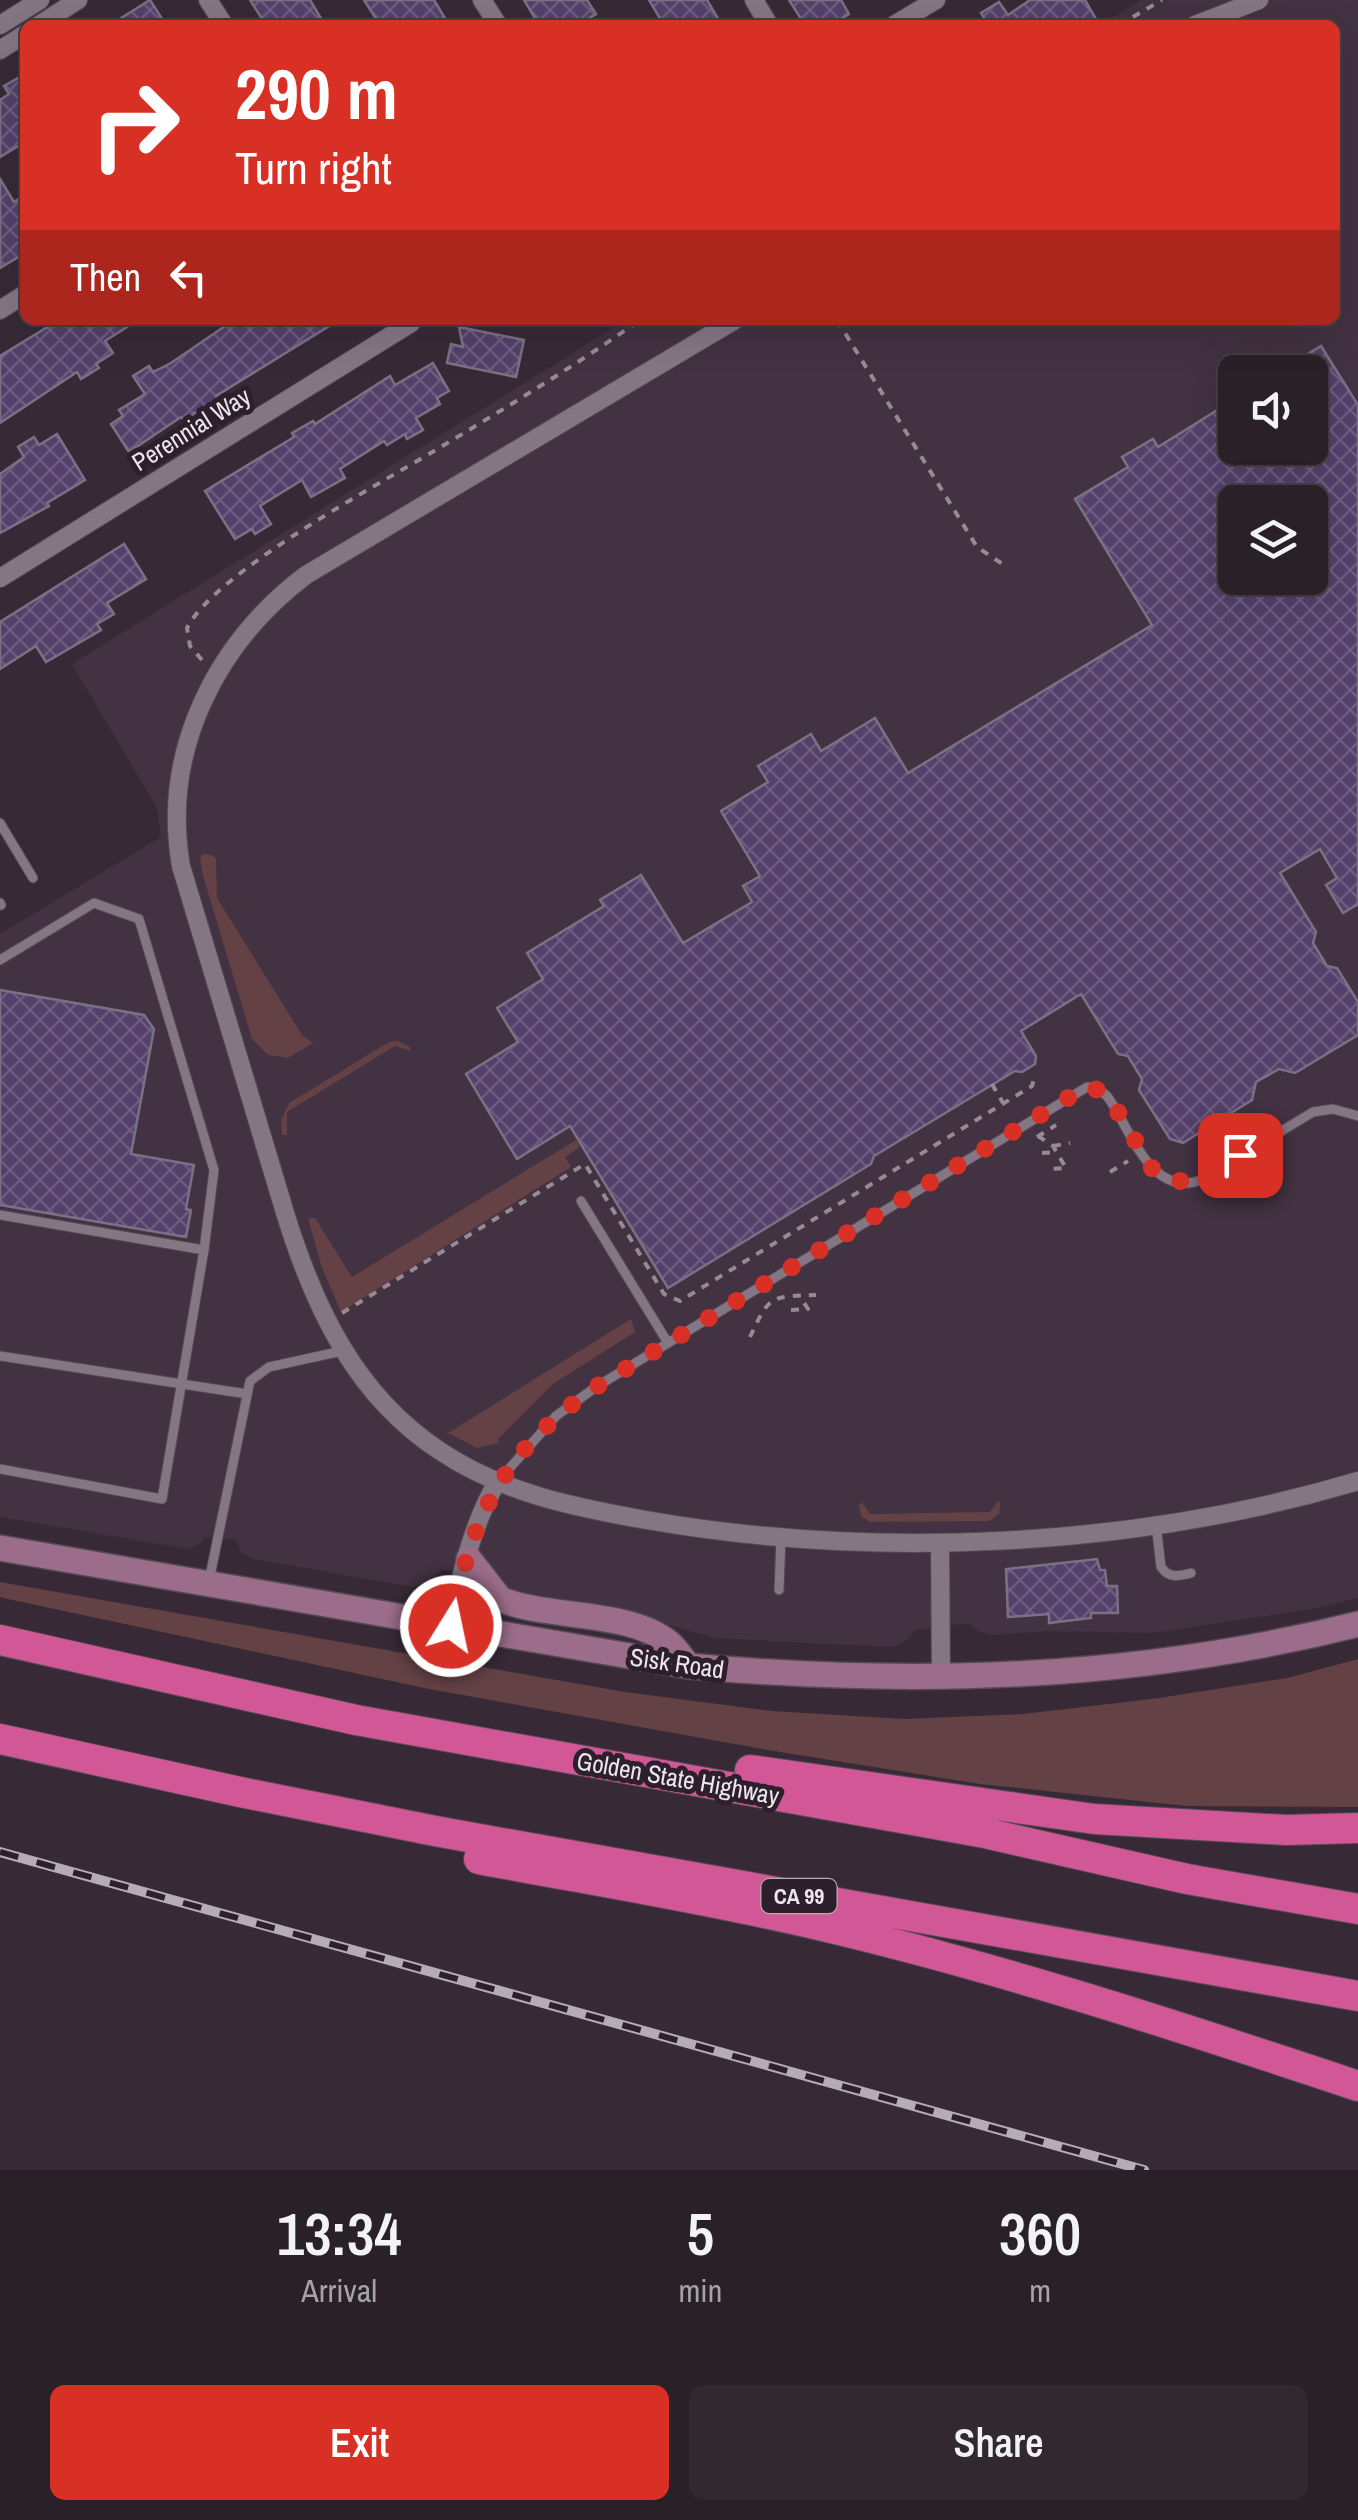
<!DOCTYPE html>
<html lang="en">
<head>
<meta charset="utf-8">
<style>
  body { margin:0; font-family:"Archivo Narrow",sans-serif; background:#312830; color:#f1f3f6; height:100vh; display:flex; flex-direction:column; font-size:38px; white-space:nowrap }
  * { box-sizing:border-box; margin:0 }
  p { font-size:32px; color:#a5a3a8 }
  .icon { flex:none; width:55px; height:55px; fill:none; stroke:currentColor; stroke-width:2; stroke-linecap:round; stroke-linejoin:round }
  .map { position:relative; height:2170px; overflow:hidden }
  .panel { display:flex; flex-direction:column; background:#292028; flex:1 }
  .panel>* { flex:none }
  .banner { position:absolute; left:20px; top:20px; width:1320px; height:305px; border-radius:15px; box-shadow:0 10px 40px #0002,0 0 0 2px #453e45; background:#d93025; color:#fff; overflow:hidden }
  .buttons { position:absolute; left:1218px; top:355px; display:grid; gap:20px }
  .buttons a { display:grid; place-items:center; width:110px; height:110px; border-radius:15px; background:#292028; box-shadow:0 10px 40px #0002,0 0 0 2px #453e45; font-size:50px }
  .pin { position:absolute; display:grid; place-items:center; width:85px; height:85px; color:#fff; margin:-42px; border-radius:20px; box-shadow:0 5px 15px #0006 }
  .me { position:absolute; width:110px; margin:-55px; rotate:10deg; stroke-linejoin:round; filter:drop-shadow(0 0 8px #0008) }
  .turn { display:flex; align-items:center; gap:35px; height:210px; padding:0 50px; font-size:45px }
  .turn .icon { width:130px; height:130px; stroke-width:2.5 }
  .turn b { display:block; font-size:70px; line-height:85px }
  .then { display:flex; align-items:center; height:95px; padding:0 50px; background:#0003; gap:20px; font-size:38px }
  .eta { display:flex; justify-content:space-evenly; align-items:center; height:170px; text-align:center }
  .eta b { font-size:60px; font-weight:600; line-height:70px }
  .button { display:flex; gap:20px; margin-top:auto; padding:20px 50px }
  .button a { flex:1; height:115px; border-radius:15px; background:#d93025; color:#fff; font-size:40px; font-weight:600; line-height:115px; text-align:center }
  .button a+a { background:#312830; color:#f1f3f6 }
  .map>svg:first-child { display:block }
  .built { fill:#433242; fill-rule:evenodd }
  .green { fill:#634144 }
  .building { fill:url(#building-cross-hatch); stroke:#7a7284; stroke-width:2.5; fill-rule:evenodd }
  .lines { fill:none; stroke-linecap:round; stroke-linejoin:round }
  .service-casing { stroke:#544954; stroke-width:11 }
  .minor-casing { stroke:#544954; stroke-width:20 }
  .secondary-casing { stroke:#544954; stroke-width:28 }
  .motorway-casing { stroke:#544954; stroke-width:32 }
  .path { stroke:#968b95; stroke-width:4; stroke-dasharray:8 8; stroke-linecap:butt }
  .service { stroke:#857684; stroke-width:9 }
  .minor { stroke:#857684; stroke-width:18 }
  .secondary { stroke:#9c6d8a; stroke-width:25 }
  .motorway { stroke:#d25797; stroke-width:30 }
  .rail-casing { stroke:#b6acb5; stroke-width:10 }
  .rail { stroke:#2d202c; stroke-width:6; stroke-dasharray:19; stroke-linecap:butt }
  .route { stroke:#d93025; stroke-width:18; stroke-dasharray:0 32.4 }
  .labels { text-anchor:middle; stroke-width:10; stroke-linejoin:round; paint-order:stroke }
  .shield { fill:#2d202c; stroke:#b4abb4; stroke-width:2.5 }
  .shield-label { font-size:22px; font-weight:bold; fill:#eee6ee }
  .street-label { font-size:25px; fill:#eee6ee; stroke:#2d202c }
</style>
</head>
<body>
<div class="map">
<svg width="1358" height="2170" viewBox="0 0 1358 2170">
  <defs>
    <pattern id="building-cross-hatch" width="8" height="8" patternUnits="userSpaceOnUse" patternTransform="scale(2.5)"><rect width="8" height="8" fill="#54406a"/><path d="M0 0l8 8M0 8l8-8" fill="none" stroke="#6d5c80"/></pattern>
  </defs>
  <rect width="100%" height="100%" fill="#372a36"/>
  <path class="built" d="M 1141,0 L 1358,0 L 1358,1598 L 1318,1608 L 1153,1633 L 1045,1631 L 991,1635 L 978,1631 L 969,1623 L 915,1630 L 906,1641 L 893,1647 L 715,1638 L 617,1610 L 512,1593 L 491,1575 L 441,1570 L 430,1582 L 412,1587 L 254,1559 L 242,1553 L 236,1540 L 205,1537 L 199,1544 L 188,1549 L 0,1517 L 0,934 L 161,837 L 157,808 L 72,664 L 626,320 L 1335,320 L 1335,25 L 1101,25 ZM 1235,372 L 1310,372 L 1310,448 L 1235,448 ZM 1235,502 L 1310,502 L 1310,578 L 1235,578 Z"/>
  <g class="green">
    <path d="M 204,854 L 212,855 L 216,859 L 217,898 L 302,1035 L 313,1043 L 288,1058 L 268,1055 L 252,1039 L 203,876 L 200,857 Z"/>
    <path d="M 398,1041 L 410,1047 L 410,1051 L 395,1046 L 287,1112 L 287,1135 L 282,1135 L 281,1120 L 289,1103 L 389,1042 Z"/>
    <path d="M 576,1140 L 580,1147 L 565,1157 L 571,1167 L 341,1312 L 321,1265 L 308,1218 L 315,1218 L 352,1277 Z"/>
    <path d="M 631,1319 L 635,1332 L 553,1384 L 498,1439 L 499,1443 L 477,1448 L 448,1433 Z"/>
    <path d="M 998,1501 L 1001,1503 L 999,1514 L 989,1521 L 870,1522 L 861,1516 L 859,1505 L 862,1502 L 870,1514 L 990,1512 Z"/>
    <path d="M 0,1582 L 625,1692 L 772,1711 L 904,1719 L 1023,1714 L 1159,1698 L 1287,1678 L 1358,1659 L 1358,1807 L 1186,1806 L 980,1784 L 768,1750 L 429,1689 L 3,1598 L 0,1597 Z"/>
  </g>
  <g class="building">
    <path d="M 150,0 L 166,25 L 110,25 Z"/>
    <path d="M 250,0 L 310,0 L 325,25 L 266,25 Z"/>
    <path d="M 364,0 L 434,0 L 449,25 L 380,25 Z"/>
    <path d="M 524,0 L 587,0 L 596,14 L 578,25 L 539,25 Z"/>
    <path d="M 649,0 L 707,0 L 722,25 L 664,25 Z"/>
    <path d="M 789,0 L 841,0 L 849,14 L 831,25 L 805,25 Z"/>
    <path d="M 1030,0 L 1085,0 L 1096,19 L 1085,25 L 988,25 L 981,13 L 999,2 L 1008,15 Z"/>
    <path d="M 25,74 L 25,142 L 0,157 L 0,100 L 9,94 L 4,86 Z"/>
    <path d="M 0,179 L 14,202 L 25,195 L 25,253 L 0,268 Z"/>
    <path d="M 59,320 L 138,320 L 105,341 L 113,353 L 96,364 L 99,368 L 81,379 L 77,372 L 0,423 L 0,356 Z"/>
    <path d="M 234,320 L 339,320 L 216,396 L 218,399 L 200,410 L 184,420 L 181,417 L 129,452 L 111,424 L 123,416 L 119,410 L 145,394 L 133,376 L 149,366 L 153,372 L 171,363 Z"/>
    <path d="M 459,327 L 524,340 L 516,377 L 447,363 L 451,344 L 463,347 Z"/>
    <path d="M 1321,346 L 1358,405 L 1358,904 L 1343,913 L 1326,885 L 1337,878 L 1320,849 L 1280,873 L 1316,932 L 1313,943 L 1327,966 L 1337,968 L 1358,1002 L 1358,1035 L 1295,1073 L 1279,1069 L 1256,1082 L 1252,1100 L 1183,1143 L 1170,1139 L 1139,1090 L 1142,1079 L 1128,1056 L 1118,1054 L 1081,994 L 1021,1031 L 1036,1056 L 1035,1064 L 1022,1072 L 1015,1071 L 874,1156 L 871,1164 L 668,1288 L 570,1126 L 517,1159 L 466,1074 L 518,1042 L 497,1008 L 543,979 L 527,953 L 604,906 L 600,900 L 641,875 L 683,943 L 752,902 L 743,886 L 760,876 L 721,811 L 768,782 L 758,766 L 811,734 L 821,751 L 875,718 L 908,773 L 1152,625 L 1075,499 L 1128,467 L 1122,457 L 1153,439 L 1158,447 L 1235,399 L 1235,448 L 1310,448 L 1310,372 L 1278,372 ZM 1235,502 L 1310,502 L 1310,578 L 1235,578 Z"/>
    <path d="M 433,363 L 449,391 L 437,398 L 440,404 L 416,418 L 423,430 L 407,439 L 405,434 L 387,445 L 384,441 L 340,469 L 345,478 L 311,497 L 302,480 L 260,506 L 271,524 L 255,534 L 252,529 L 235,539 L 205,491 L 294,437 L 292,433 L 313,421 L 315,424 L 390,376 L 395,385 Z"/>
    <path d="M 57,434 L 85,480 L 47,503 L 49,506 L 0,533 L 0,474 L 24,457 L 18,447 L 34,437 L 39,445 Z"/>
    <path d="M 124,544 L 146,579 L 107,603 L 114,614 L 97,624 L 101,630 L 46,662 L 36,646 L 0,669 L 0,622 Z"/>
    <path d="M 0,990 L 144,1015 L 154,1029 L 131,1154 L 194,1165 L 186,1209 L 191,1210 L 186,1237 L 0,1205 Z"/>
    <path d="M 1097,1559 L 1100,1570 L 1105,1570 L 1107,1586 L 1117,1586 L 1118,1613 L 1091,1613 L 1091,1618 L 1049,1623 L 1049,1614 L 1008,1617 L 1006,1569 Z"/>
  </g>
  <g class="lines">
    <defs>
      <g id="service">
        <path d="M 0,823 L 33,878"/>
        <path d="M 0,903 L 1,905"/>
        <path d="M 0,960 L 94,903 L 139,919 L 214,1170 L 204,1250 L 162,1499 L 0,1469"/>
        <path d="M 581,1201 L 668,1343"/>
        <path d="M 0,1215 L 204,1250"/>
        <path d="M 0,1356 L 247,1394"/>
        <path d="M 499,1480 L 556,1416 L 596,1387 L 1087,1087 L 1097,1088 L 1107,1096 C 1130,1127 1150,1199 1201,1180 L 1313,1112 L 1333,1109 L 1358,1116"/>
        <path d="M 1156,1524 L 1161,1567 C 1169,1579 1179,1576 1191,1573"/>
        <path d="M 209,1581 L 250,1381 L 269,1367 L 342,1351"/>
        <path d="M 779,1590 L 781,1537"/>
      </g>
      <g id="minor">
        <path d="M 208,0 L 224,25"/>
        <path d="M 482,0 L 498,25"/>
        <path d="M 754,0 L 769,25"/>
        <path d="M 0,25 L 40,0"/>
        <path d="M 39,25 L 78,0"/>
        <path d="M 894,25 L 936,0"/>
        <path d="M 1195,25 L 1259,0"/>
        <path d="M 0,50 L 25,34"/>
        <path d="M 0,310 L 25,294"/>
        <path d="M 735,320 L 306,575 C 216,643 161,751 181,866 L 286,1216 C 315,1309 356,1396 440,1451 C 503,1493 573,1507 646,1520 C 876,1560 1133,1548 1358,1481"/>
        <path d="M 0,578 L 411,323 L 410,320"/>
        <path d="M 940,1544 L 941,1679"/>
        <path d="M 451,1625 C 460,1577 472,1525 497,1482"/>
      </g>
      <g id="secondary">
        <path d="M 0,1548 L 688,1666 C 915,1686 1135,1680 1358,1624"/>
        <path d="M 469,1559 L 500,1599 C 547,1619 628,1610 668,1642 C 676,1648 682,1658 688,1666"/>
      </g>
      <g id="motorway">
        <path d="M 0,1640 L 356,1720 L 985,1833 L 1187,1879 L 1358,1909"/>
        <path d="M 0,1739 L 240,1792 L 435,1831 L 1358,1996"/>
        <path d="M 750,1770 L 1094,1819 L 1286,1830 L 1358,1828"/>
        <path d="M 479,1859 C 590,1880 703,1898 814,1924 C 998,1967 1178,2026 1358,2086"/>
      </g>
    </defs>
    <use href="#service" class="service-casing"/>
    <use href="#minor" class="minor-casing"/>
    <use href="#secondary" class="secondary-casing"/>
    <use href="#motorway" class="motorway-casing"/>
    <g class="path">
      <path d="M 1119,25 L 1162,0"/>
      <path d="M 837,320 L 977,547 L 1007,567"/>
      <path d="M 202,660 L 190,646 L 187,628 C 216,572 376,486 434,451 C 504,409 573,367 640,320"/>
      <path d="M 992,1084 L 1003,1103"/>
      <path d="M 1038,1136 L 1053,1146 L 1066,1168 L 1051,1169"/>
      <path d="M 1037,1137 L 1056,1125"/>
      <path d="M 1053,1146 L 1070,1143"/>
      <path d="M 1042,1153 L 1057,1152"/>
      <path d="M 1110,1172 L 1128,1161"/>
      <path d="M 791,1310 L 808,1309 L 801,1298"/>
      <path d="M 342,1313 L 585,1164 L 664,1294 L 680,1301 L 1032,1086 L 1035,1076"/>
      <path d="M 750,1337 C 770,1294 770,1297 816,1295"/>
    </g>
    <use href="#service" class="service"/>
    <use href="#minor" class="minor"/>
    <use href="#secondary" class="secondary"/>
    <use href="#motorway" class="motorway"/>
    <defs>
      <path id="rail" d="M 0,1852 L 1144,2170"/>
    </defs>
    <use href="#rail" class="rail-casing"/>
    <use href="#rail" class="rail"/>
  </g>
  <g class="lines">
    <path class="route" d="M 451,1626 C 470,1518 503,1451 596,1387 L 1081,1090 L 1092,1086 L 1112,1102 L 1153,1170 L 1169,1180 L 1194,1182 L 1240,1155"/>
  </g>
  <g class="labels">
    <rect class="shield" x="761.5" y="1879" width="75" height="34" rx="8"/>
    <g class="shield-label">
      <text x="799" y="1904">CA 99</text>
    </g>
    <g class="street-label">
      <text transform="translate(191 429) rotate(-32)" y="9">Perennial Way</text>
      <text transform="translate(677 1663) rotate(8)" y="9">Sisk Road</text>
      <text transform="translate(678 1778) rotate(10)" y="9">Golden State Highway</text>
    </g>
  </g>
</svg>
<div class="buttons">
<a><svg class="icon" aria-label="sound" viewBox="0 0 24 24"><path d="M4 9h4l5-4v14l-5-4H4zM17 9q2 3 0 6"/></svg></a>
<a><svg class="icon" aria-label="layers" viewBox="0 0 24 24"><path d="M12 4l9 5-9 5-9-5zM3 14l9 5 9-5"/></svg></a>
</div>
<div class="pin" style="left:1240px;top:1155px;background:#d93025"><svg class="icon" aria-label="arrive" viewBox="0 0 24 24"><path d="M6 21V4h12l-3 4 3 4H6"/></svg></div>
<svg class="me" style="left:451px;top:1626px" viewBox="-20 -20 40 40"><circle r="17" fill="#d93025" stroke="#fff" stroke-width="3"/><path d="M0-11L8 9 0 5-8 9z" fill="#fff"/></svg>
<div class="banner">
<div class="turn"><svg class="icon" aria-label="right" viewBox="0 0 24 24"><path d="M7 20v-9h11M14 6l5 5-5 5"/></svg><div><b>290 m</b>Turn right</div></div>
<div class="then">Then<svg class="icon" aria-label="left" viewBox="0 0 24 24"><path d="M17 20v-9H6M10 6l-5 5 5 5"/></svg></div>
</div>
</div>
<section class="panel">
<div class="eta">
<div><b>13:34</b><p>Arrival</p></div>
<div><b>5</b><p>min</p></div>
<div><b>360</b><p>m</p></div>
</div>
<div class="button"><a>Exit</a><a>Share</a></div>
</section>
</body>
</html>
